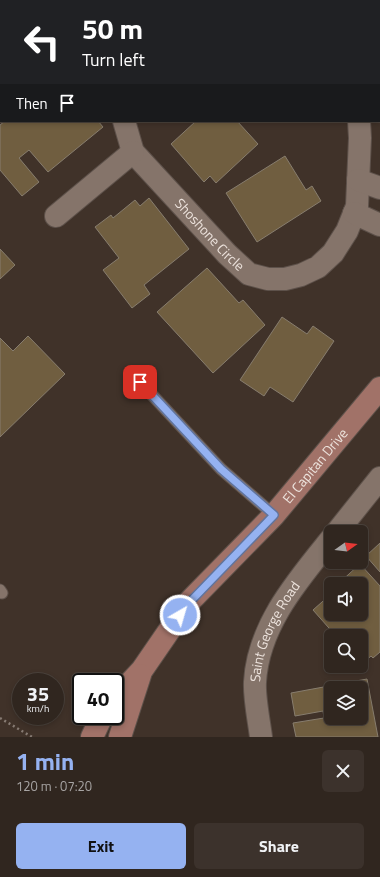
<!DOCTYPE html>
<html lang="en">
<head>
<meta charset="utf-8">
<style>
  body { margin:0; font-family:"Titillium Web",sans-serif; background:#3c322c; color:#f1f3f6; height:100vh; display:flex; flex-direction:column; font-size:15px; white-space:nowrap }
  * { box-sizing:border-box; margin:0 }
  p { font-size:13px; color:#a8a5a4 }
  .icon { flex:none; width:22px; height:22px; fill:none; stroke:currentColor; stroke-width:2; stroke-linecap:round; stroke-linejoin:round }
  .map { position:relative; height:737px; overflow:hidden }
  .details { display:flex; flex-direction:column; background:#30261f; flex:1 }
  .details>* { flex:none }
  .guide { position:absolute; left:0px; top:0px; width:380px; height:122px; box-shadow:0 2px 6px #0003,0 0 0 1px #4b433d; background:#202124; color:#fff; overflow:hidden }
  .needle { width:26px; rotate:76deg }
  .fabs { position:absolute; left:324px; top:525px; display:grid; gap:8px }
  .fabs a { display:grid; place-items:center; width:44px; height:44px; border-radius:6px; background:#30261f; box-shadow:0 2px 6px #0003,0 0 0 1px #4b433d; font-size:20px }
  .speed { position:absolute; left:12px; top:673px; display:flex; gap:8px; font-size:20px; font-weight:700; text-align:center }
  .speed>* { display:grid; place-content:center; width:52px; height:52px; border-radius:50%; background:#30261f; box-shadow:0 2px 6px #0003,0 0 0 1px #4b433d; line-height:1 }
  .speed small { font-size:10px; font-weight:400 }
  .speed .limit { border:2px solid #111; border-radius:6px; background:#fff; color:#111 }
  .pin { position:absolute; display:grid; place-items:center; width:34px; height:34px; color:#fff; margin:-17px; border-radius:8px; box-shadow:0 2px 6px #0006 }
  .me { position:absolute; width:44px; margin:-22px; rotate:38deg; stroke-linejoin:round; filter:drop-shadow(0 0 3px #0008) }
  .turn { display:flex; align-items:center; gap:14px; height:84px; padding:0 16px; font-size:18px }
  .turn .icon { width:52px; height:52px; stroke-width:2.5 }
  .turn b { display:block; font-size:28px; line-height:34px }
  .then { display:flex; align-items:center; height:38px; padding:0 16px; background:#0003; gap:8px; font-size:15px }
  .round { display:grid; place-items:center; flex:none; width:42px; height:42px; border-radius:6px; background:#3c322c }
  .overview { display:flex; align-items:center; justify-content:space-between; height:68px; padding:0 16px }
  h1 { font-size:24px; font-weight:700; line-height:30px; color:#95b2f1 }
  .button { display:flex; gap:8px; margin-top:auto; padding:8px 16px }
  .button a { flex:1; height:46px; border-radius:6px; background:#95b2f1; color:#111; font-size:16px; font-weight:700; line-height:46px; text-align:center }
  .button a+a { background:#3c322c; color:#f1f3f6 }
  .map>svg:first-child { display:block }
  .building { fill:#705e40; stroke:#877d6e; fill-rule:evenodd }
  .lines { fill:none; stroke-linecap:round; stroke-linejoin:round }
  .lane-casing { stroke:#5d514a; stroke-width:13 }
  .street-casing { stroke:#5d514a; stroke-width:24 }
  .secondary-casing { stroke:#5d514a; stroke-width:24 }
  .path { stroke:#877b73; stroke-width:2.5; stroke-dasharray:2 3; stroke-linecap:butt }
  .lane { stroke:#85746a; stroke-width:11 }
  .street { stroke:#85746a; stroke-width:22 }
  .secondary { stroke:#a17268; stroke-width:22 }
  .route-casing { stroke:#61749d; stroke-width:10 }
  .route { stroke:#95b2f1; stroke-width:7 }
  .labels { text-anchor:middle; stroke-width:4; stroke-linejoin:round; paint-order:stroke }
  .street-label { font-size:14px; fill:#ece2dc; stroke:#403229 }
</style>
</head>
<body>
<div class="map">
<svg width="380" height="737" viewBox="0 0 380 737">
  <rect width="100%" height="100%" fill="#403229"/>
  <g class="building">
    <path d="M 0,0 L 69,0 L 69,1 L 1,1 L 0,24 Z"/>
    <rect x="128" y="0" width="62" height="1"/>
    <rect x="239" y="0" width="76" height="1"/>
    <path d="M 374,0 L 380,0 L 380,29 L 379,1 Z"/>
    <path d="M 5,121 L 98,121 L 103,127 L 48,172 L 29,150 L 19,158 L 39,182 L 22,196 L 0,170 L 0,125 Z"/>
    <path d="M 196,121 L 237,121 L 258,144 L 216,183 L 210,176 L 204,182 L 171,144 Z"/>
    <path d="M 285,156 L 306,190 L 312,186 L 321,201 L 257,242 L 226,193 Z"/>
    <path d="M 149,198 L 189,249 L 144,285 L 150,294 L 132,308 L 103,270 L 119,258 L 95,227 L 111,215 L 113,218 L 135,200 L 140,206 Z"/>
    <path d="M 0,249 L 15,265 L 0,279 Z"/>
    <path d="M 207,268 L 239,303 L 243,300 L 265,325 L 213,373 L 157,312 Z"/>
    <path d="M 282,317 L 307,334 L 313,326 L 334,341 L 293,402 L 270,387 L 264,396 L 240,380 Z"/>
    <path d="M 28,336 L 65,374 L 0,437 L 0,338 L 13,351 Z"/>
    <path d="M 380,543 L 380,572 L 366,556 Z"/>
    <path d="M 360,564 L 380,586 L 380,652 L 373,658 L 371,656 L 362,664 L 361,663 L 361,636 L 336,636 L 313,610 L 331,594 L 331,614 L 361,614 L 361,584 L 338,584 Z"/>
    <path d="M 367,679 L 378,737 L 296,737 L 293,723 L 324,718 L 323,711 L 295,716 L 291,693 ZM 331,688 L 361,688 L 361,718 L 331,718 Z"/>
  </g>
  <g class="lines">
    <defs>
      <g id="lane">
        <path d="M 140,382 L 221,469 L 274,515"/>
        <path d="M 0,590 L 2,593"/>
      </g>
      <g id="street">
        <path d="M 95,0 L 96,1"/>
        <path d="M 337,0 L 337,1"/>
        <path id="s1" d="M 124,121 L 133,152 L 227,254 L 249,274 L 268,279 L 285,279 L 301,275 L 318,267 L 333,253 L 347,231 L 357,206 L 360,138 L 359,121"/>
        <path d="M 358,180 L 380,188"/>
        <path d="M 354,213 L 380,225"/>
        <path d="M 56,216 L 133,152"/>
        <path d="M 337,532 L 380,478"/>
        <path id="s2" d="M 261,737 C 259,721 254,697 255,682 C 258,626 297,581 331,539"/>
      </g>
      <g id="secondary">
        <path id="s3" d="M 115,699 L 142,670 L 188,603 L 274,515 L 380,388"/>
        <path d="M 92,737 L 102,716"/>
        <path d="M 120,737 L 140,675"/>
      </g>
    </defs>
    <use href="#lane" class="lane-casing"/>
    <use href="#street" class="street-casing"/>
    <use href="#secondary" class="secondary-casing"/>
    <path class="path" d="M 0,718 L 32,737"/>
    <use href="#lane" class="lane"/>
    <use href="#street" class="street"/>
    <use href="#secondary" class="secondary"/>
  </g>
  <g class="lines">
    <defs>
      <path id="route" d="M 140,382 L 221,469 L 274,515 L 188,604 L 180,615"/>
    </defs>
    <use href="#route" class="route-casing"/>
    <use href="#route" class="route"/>
  </g>
  <g class="labels">
    <g class="street-label">
      <text dy="5" stroke="none"><textPath href="#s1" startOffset="145">Shoshone Circle</textPath></text>
      <text dy="5" stroke="none"><textPath href="#s3" startOffset="308">El Capitan Drive</textPath></text>
      <text dy="5" stroke="none"><textPath href="#s2" startOffset="110">Saint George Road</textPath></text>
    </g>
  </g>
</svg>
<div class="fabs">
<a><svg class="needle" viewBox="-14 -14 28 28"><path d="M0-13l5 13h-10z" fill="#e53935"/><path d="M0 13l5-13h-10z" fill="#a8a5a4"/></svg></a>
<a><svg class="icon" aria-label="sound" viewBox="0 0 24 24"><path d="M4 9h4l5-4v14l-5-4H4zM17 9q2 3 0 6"/></svg></a>
<a><svg class="icon" aria-label="search" viewBox="0 0 24 24"><circle cx="10" cy="10" r="6"/><path d="M15 15l6 6"/></svg></a>
<a><svg class="icon" aria-label="layers" viewBox="0 0 24 24"><path d="M12 4l9 5-9 5-9-5zM3 14l9 5 9-5"/></svg></a>
</div>
<div class="speed"><div>35<small>km/h</small></div><div class="limit">40</div></div>
<div class="pin" style="left:140px;top:382px;background:#d93025"><svg class="icon" aria-label="arrive" viewBox="0 0 24 24"><path d="M6 21V4h12l-3 4 3 4H6"/></svg></div>
<svg class="me" style="left:180px;top:615px" viewBox="-20 -20 40 40"><circle r="17" fill="#95b2f1" stroke="#fff" stroke-width="3"/><path d="M0-11L8 9 0 5-8 9z" fill="#fff"/></svg>
<div class="guide">
<div class="turn"><svg class="icon" aria-label="left" viewBox="0 0 24 24"><path d="M17 20v-9H6M10 6l-5 5 5 5"/></svg><div><b>50 m</b>Turn left</div></div>
<div class="then">Then<svg class="icon" aria-label="arrive" viewBox="0 0 24 24"><path d="M6 21V4h12l-3 4 3 4H6"/></svg></div>
</div>
</div>
<section class="details">
<div class="overview"><div><h1>1 min</h1><p>120 m · 07:20</p></div><a class="round"><svg class="icon" aria-label="close" viewBox="0 0 24 24"><path d="M6 6l12 12M18 6L6 18"/></svg></a></div>
<div class="button"><a>Exit</a><a>Share</a></div>
</section>
</body>
</html>
